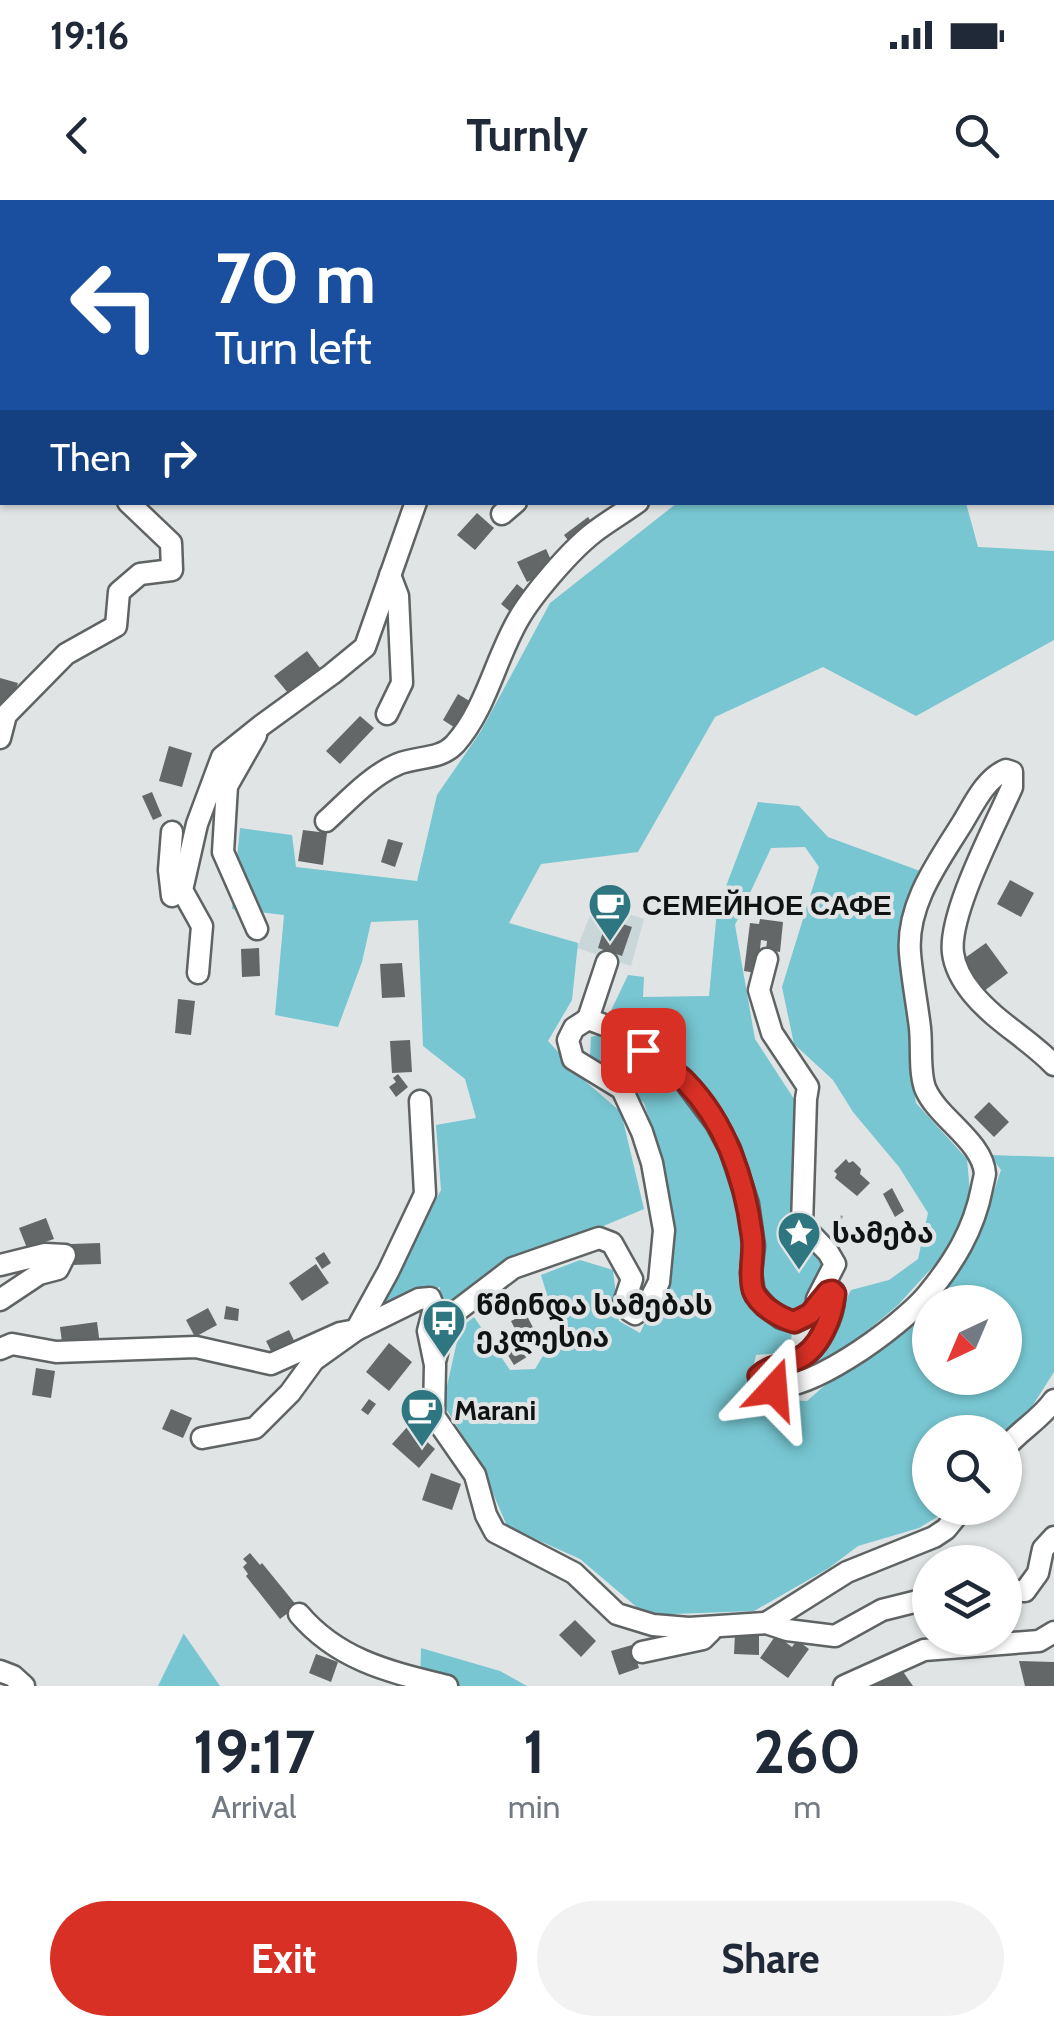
<!DOCTYPE html>
<html lang="en">
<head>
<meta charset="utf-8">
<style>
  body { margin:0; font-family:Cabin,"Noto Sans Georgian",sans-serif; background:#f2f2f3; color:#1f2937; height:100vh; display:flex; flex-direction:column; font-size:38px; white-space:nowrap }
  * { box-sizing:border-box; margin:0 }
  p { font-size:32px; color:#747a83 }
  .icon { flex:none; width:55px; height:55px; fill:none; stroke:currentColor; stroke-width:2; stroke-linecap:round; stroke-linejoin:round }
  .map { position:relative; height:1486px; overflow:hidden }
  .panel { display:flex; flex-direction:column; background:#fff; flex:1 }
  .panel>* { flex:none }
  .guide { position:absolute; left:0px; top:0px; width:1055px; height:305px; box-shadow:0 2px 8px #0004; background:#1a4fa0; color:#fff; overflow:hidden }
  .needle { width:65px; rotate:224deg }
  .fabs { position:absolute; left:912px; top:1085px; display:grid; gap:20px }
  .fabs a { display:grid; place-items:center; width:110px; height:110px; border-radius:50%; background:#fff; box-shadow:0 2px 8px #0004; font-size:50px }
  .pin { position:absolute; display:grid; place-items:center; width:85px; height:85px; color:#fff; margin:-42px; border-radius:20px; box-shadow:0 5px 15px #0006 }
  .me { position:absolute; width:110px; margin:-55px; rotate:19deg; stroke-linejoin:round; filter:drop-shadow(0 0 8px #0008) }
  .turn { display:flex; align-items:center; gap:35px; height:210px; padding:0 50px; font-size:45px }
  .turn .icon { width:130px; height:130px; stroke-width:2.5 }
  .turn b { display:block; font-size:70px; line-height:85px }
  .then { display:flex; align-items:center; height:95px; padding:0 50px; background:#0003; gap:20px; font-size:38px }
  .eta { display:flex; justify-content:space-evenly; align-items:center; height:170px; text-align:center }
  .eta b { font-size:60px; font-weight:700; line-height:70px }
  .primary-button { display:flex; gap:20px; margin-top:auto; padding:20px 50px }
  .primary-button a { flex:1; height:115px; border-radius:60px; background:#d93025; color:#fff; font-size:40px; font-weight:700; line-height:115px; text-align:center }
  .primary-button a+a { background:#f2f2f3; color:#1f2937 }
  .status { display:flex; justify-content:space-between; align-items:center; height:70px; padding:0 50px; background:#fff; direction:ltr }
  .status svg { height:28px; fill:currentColor }
  header { display:flex; justify-content:space-between; align-items:center; height:130px; padding:0 50px; background:#fff; font-size:45px; font-weight:700 }
  .map>svg:first-child { display:block }
  .built { fill:#cad7d9 }
  .green { fill:#77c6d1 }
  .building { fill:#636767 }
  .lines { fill:none; stroke-linecap:round; stroke-linejoin:round }
  .minor-casing { stroke:#5f6363; stroke-width:25 }
  .path { stroke:#a1a4a5; stroke-width:2.5; stroke-dasharray:8 5; stroke-linecap:butt }
  .minor { stroke:#fff; stroke-width:20 }
  .route-casing { stroke:#8d1f18; stroke-width:25 }
  .route { stroke:#d93025; stroke-width:18 }
  .labels { text-anchor:middle; stroke-width:8; stroke-linejoin:round; paint-order:stroke }
  .poi-label { font-size:28px; font-weight:bold; fill:#111212; stroke:#e0e4e5; text-anchor:start }
</style>
</head>
<body>
<div class="status"><b>19:16</b><svg viewBox="0 0 49 12"><path d="M0 12V9h3v3zM5 12V6h3v6zM10 12V3h3v9zM15 12V0h3v12zM26 1h20v11H26zM47 4h2v5h-2z"/></svg></div>
<header><svg class="icon" aria-label="back" viewBox="0 0 24 24"><path d="M15 5l-7 7 7 7"/></svg>Turnly<svg class="icon" aria-label="search" viewBox="0 0 24 24"><circle cx="10" cy="10" r="6"/><path d="M15 15l6 6"/></svg></header>
<div class="map">
<svg width="1054" height="1486" viewBox="0 0 1054 1486">
  <rect width="100%" height="100%" fill="#e0e4e5"/>
  <path class="built" d="M 595,703 L 644,719 L 631,766 L 577,748 Z"/>
  <g class="green">
    <path d="M 677,303 L 966,303 L 978,347 L 1054,351 L 1054,440 L 916,516 L 823,467 L 715,517 L 638,652 L 541,664 L 509,723 L 578,743 L 572,800 L 548,841 L 585,881 L 621,912 L 644,1009 L 582,1035 L 524,1052 L 467,1093 L 438,1131 L 440,1087 L 376,1115 L 441,990 L 436,925 L 476,918 L 465,879 L 423,846 L 418,720 L 371,722 L 362,762 L 338,827 L 275,815 L 284,715 L 232,709 L 240,628 L 292,635 L 296,667 L 417,681 L 437,595 L 481,531 L 550,403 Z"/>
    <path d="M 758,602 L 799,606 L 828,637 L 920,671 L 907,720 L 913,813 L 910,869 L 916,903 L 967,959 L 971,1004 L 948,1050 L 898,1105 L 831,1161 L 806,1169 L 827,1136 L 851,1090 L 889,1080 L 918,1059 L 928,1013 L 899,967 L 853,912 L 833,880 L 794,844 L 782,787 L 819,667 L 805,647 L 771,648 L 735,725 L 755,839 L 796,902 L 808,1021 L 837,1055 L 816,1097 L 795,1112 L 765,1094 L 758,1069 L 764,1038 L 755,999 L 740,968 L 715,904 L 659,848 L 607,819 L 628,775 L 644,777 L 643,797 L 709,796 L 717,710 Z"/>
    <path d="M 607,833 L 671,876 L 712,928 L 742,1010 L 745,1088 L 792,1131 L 790,1152 L 756,1155 L 746,1199 L 807,1201 L 839,1173 L 930,1103 L 930,1178 L 1005,1178 L 1005,1102 L 931,1102 L 979,1036 L 1001,970 L 990,955 L 1054,957 L 1054,1172 L 1024,1219 L 1005,1235 L 1005,1232 L 930,1232 L 930,1308 L 952,1308 L 919,1328 L 858,1346 L 829,1368 L 754,1411 L 646,1415 L 580,1359 L 507,1326 L 480,1263 L 443,1204 L 460,1128 L 474,1117 L 510,1170 L 535,1169 L 558,1131 L 541,1075 L 580,1060 L 613,1070 L 619,1121 L 640,1133 L 664,1083 L 674,1023 L 662,960 L 644,903 L 590,857 L 591,837 Z"/>
    <path d="M 184,1433 L 184,1434 L 220,1486 L 158,1486 Z"/>
    <path d="M 421,1448 L 500,1471 L 527,1486 L 420,1486 Z"/>
  </g>
  <g class="building">
    <path d="M 477,313 L 494,328 L 475,350 L 457,335 Z"/>
    <path d="M 588,317 L 594,326 L 571,344 L 564,335 Z"/>
    <path d="M 546,349 L 555,369 L 527,382 L 517,362 Z"/>
    <path d="M 517,384 L 530,395 L 514,415 L 501,404 Z"/>
    <path d="M 307,451 L 320,468 L 288,493 L 274,476 Z"/>
    <path d="M 0,478 L 18,483 L 9,511 L 0,508 Z"/>
    <path d="M 458,494 L 476,505 L 460,531 L 443,520 Z"/>
    <path d="M 360,516 L 374,528 L 340,564 L 326,551 Z"/>
    <path d="M 169,546 L 192,553 L 182,587 L 159,581 Z"/>
    <path d="M 152,592 L 162,616 L 153,620 L 142,596 Z"/>
    <path d="M 303,630 L 327,633 L 323,665 L 298,661 Z"/>
    <path d="M 388,639 L 403,643 L 395,667 L 381,662 Z"/>
    <path d="M 1010,680 L 1034,693 L 1021,717 L 997,704 Z"/>
    <path d="M 607,719 L 632,727 L 622,756 L 598,748 Z"/>
    <path d="M 760,719 L 783,722 L 780,752 L 766,750 L 767,741 L 761,740 L 759,758 L 763,774 L 744,771 L 750,723 L 759,724 Z"/>
    <path d="M 986,743 L 1008,773 L 984,791 L 962,760 Z"/>
    <path d="M 259,748 L 260,776 L 242,777 L 241,749 Z"/>
    <path d="M 402,763 L 405,797 L 382,798 L 380,764 Z"/>
    <path d="M 178,799 L 195,801 L 191,835 L 175,833 Z"/>
    <path d="M 410,840 L 412,872 L 392,873 L 390,841 Z"/>
    <path d="M 398,874 L 408,887 L 396,897 L 389,887 L 396,882 L 393,878 Z"/>
    <path d="M 989,902 L 1009,922 L 994,937 L 974,917 Z"/>
    <path d="M 846,959 L 849,963 L 853,961 L 861,969 L 860,974 L 870,983 L 857,996 L 835,978 L 837,974 L 834,971 Z"/>
    <path d="M 892,988 L 904,1011 L 895,1017 L 883,994 Z"/>
    <path d="M 46,1018 L 54,1039 L 27,1048 L 19,1028 Z"/>
    <path d="M 100,1043 L 101,1064 L 72,1065 L 71,1044 Z"/>
    <path d="M 324,1052 L 331,1063 L 322,1069 L 315,1058 Z"/>
    <path d="M 316,1064 L 329,1083 L 302,1101 L 289,1083 Z"/>
    <path d="M 226,1106 L 239,1109 L 238,1121 L 224,1119 Z"/>
    <path d="M 208,1108 L 217,1125 L 195,1137 L 186,1120 Z"/>
    <path d="M 526,1114 L 540,1141 L 526,1148 L 530,1155 L 514,1165 L 498,1139 L 515,1129 L 511,1121 Z"/>
    <path d="M 97,1122 L 100,1145 L 63,1150 L 60,1127 Z"/>
    <path d="M 289,1130 L 298,1149 L 275,1159 L 266,1141 Z"/>
    <path d="M 389,1143 L 412,1162 L 389,1191 L 366,1172 Z"/>
    <path d="M 36,1168 L 55,1171 L 51,1198 L 32,1195 Z"/>
    <path d="M 369,1199 L 376,1204 L 368,1215 L 361,1210 Z"/>
    <path d="M 171,1209 L 192,1218 L 183,1238 L 162,1229 Z"/>
    <path d="M 409,1225 L 435,1249 L 419,1268 L 392,1244 Z"/>
    <path d="M 431,1273 L 461,1284 L 452,1310 L 422,1300 Z"/>
    <path d="M 250,1353 L 260,1365 L 262,1363 L 297,1406 L 280,1419 L 246,1376 L 248,1374 L 243,1367 L 247,1363 L 243,1359 Z"/>
    <path d="M 575,1420 L 596,1441 L 581,1457 L 559,1435 Z"/>
    <path d="M 735,1434 L 759,1435 L 759,1455 L 734,1454 Z"/>
    <path d="M 776,1435 L 792,1447 L 797,1440 L 809,1449 L 788,1478 L 760,1458 Z"/>
    <path d="M 632,1445 L 639,1468 L 619,1475 L 611,1451 Z"/>
    <path d="M 316,1454 L 338,1462 L 331,1482 L 309,1473 Z"/>
    <path d="M 1019,1461 L 1054,1462 L 1054,1486 L 1025,1486 Z"/>
    <path d="M 897,1463 L 913,1486 L 874,1486 L 871,1482 Z"/>
  </g>
  <g class="lines">
    <defs>
      <g id="minor">
        <path d="M 7,0 L 10,2"/>
        <path d="M 795,2 L 797,0"/>
        <path d="M 951,2 L 952,0"/>
        <path d="M 502,314 L 516,302"/>
        <path d="M 387,514 L 402,483 L 398,396 L 390,375"/>
        <path d="M 256,535 L 227,586 L 223,652 L 257,729"/>
        <path d="M 0,538 L 6,515 L 66,454 L 116,426 L 119,392 L 140,374 L 172,370 L 171,343 L 128,302"/>
        <path d="M 326,621 C 348,601 370,576 398,564 C 418,556 440,560 455,544 C 486,509 495,460 518,420 C 532,395 570,351 593,333 C 607,322 623,313 638,302"/>
        <path d="M 172,632 L 169,670 L 172,696 L 180,691"/>
        <path d="M 767,759 L 759,790 L 772,833 L 808,887 L 806,899 L 802,1025 L 828,1052 L 835,1064 L 817,1099"/>
        <path d="M 198,773 L 202,726 L 182,690 L 197,624 L 222,557 L 262,525 L 332,474 L 365,447 L 416,302"/>
        <path d="M 588,819 L 607,762"/>
        <path d="M 0,1065 L 45,1054 L 65,1055 L 58,1069 L 39,1074 L 0,1100"/>
        <path d="M 834,1092 C 836,1114 818,1152 796,1160 C 782,1166 771,1166 759,1176 L 761,1184 C 798,1204 903,1124 927,1095 C 954,1062 974,1030 982,988 C 982,987 985,975 985,974 C 983,941 937,918 925,888 C 919,870 922,847 920,828 C 917,803 912,778 910,753 C 906,704 939,661 963,622 C 974,604 985,579 1006,570 L 1012,572 L 1012,587 C 995,626 948,714 953,753 C 955,769 963,782 973,794 C 996,822 1029,839 1054,865"/>
        <path d="M 0,1149 L 12,1144 L 56,1152 L 196,1147 L 271,1164 L 340,1133 L 356,1130 L 419,1099 L 430,1098 L 434,1108 L 428,1131 L 435,1165 L 434,1216 L 475,1275 L 486,1315 L 495,1332 L 574,1373 L 617,1414 L 653,1425 L 689,1428 L 766,1423 L 787,1430 L 835,1436 L 882,1410 L 930,1398"/>
        <path d="M 436,1158 L 441,1134 L 458,1110 L 513,1068 L 599,1038 L 612,1043 L 632,1079 L 624,1103 L 630,1111 L 635,1114 L 648,1104 L 659,1082 L 664,1030 L 652,963 L 642,932 L 622,889 L 573,859 L 568,840 L 574,828 L 588,819 L 612,828 L 683,879 L 716,923 L 730,949 L 748,1004 L 754,1046 L 751,1073 L 754,1093 L 766,1107 L 781,1118 L 795,1122 L 810,1115 L 828,1092 L 834,1092"/>
        <path d="M 202,1238 L 255,1228 L 290,1193 L 314,1160 L 356,1130 L 388,1072 L 425,994 L 420,901"/>
        <path d="M 1005,1248 C 1020,1230 1041,1219 1054,1200"/>
        <path d="M 1005,1391 L 1025,1391 L 1038,1373 L 1043,1349 L 1054,1337"/>
        <path d="M 299,1414 C 339,1461 391,1472 447,1486"/>
        <path d="M 766,1423 L 847,1372 L 934,1337 L 946,1329 L 963,1308"/>
        <path d="M 642,1452 L 703,1439 L 711,1431"/>
        <path d="M 0,1471 L 13,1476 L 24,1486"/>
        <path d="M 844,1486 L 924,1450 L 1039,1441 L 1054,1432"/>
      </g>
    </defs>
    <use href="#minor" class="minor-casing"/>
    <path class="path" d="M 834,1035 L 844,1011"/>
    <use href="#minor" class="minor"/>
  </g>
  <g class="lines">
    <defs>
      <path id="route" d="M 643,850 C 657,860 674,870 686,882 C 726,923 745,981 752,1036 C 755,1054 748,1072 753,1090 C 759,1106 779,1117 794,1122 L 810,1114 L 828,1092 L 832,1091 L 835,1094 C 832,1117 819,1152 795,1160 C 782,1165 770,1166 759,1176 L 761,1184 L 774,1189"/>
    </defs>
    <use href="#route" class="route-casing"/>
    <use href="#route" class="route"/>
  </g>
  <defs>
    <symbol id="cafe-pin" viewBox="-11 -11 22 30"><path d="M0 17L-7.5 6A9.5 9.5 0 1 1 7.5 6Z" fill="#2f7780" stroke="#e0e4e5"/><path d="M-5.5-4.5H6V0H3Q3 3.5 0 3.5H-2.5Q-5.5 3.5-5.5 0ZM3-3.2v2h1.7v-2ZM-6 4.5H4V6H-6Z" fill="#fff"/></symbol>
    <symbol id="sight-pin" viewBox="-11 -11 22 30"><path d="M0 17L-7.5 6A9.5 9.5 0 1 1 7.5 6Z" fill="#2f7780" stroke="#e0e4e5"/><path d="M0-6L1.8-2.2L6-1.7L2.9 1.2L3.7 5.4L0 3.3L-3.7 5.4L-2.9 1.2L-6-1.7L-1.8-2.2Z" fill="#fff"/></symbol>
    <symbol id="bus-pin" viewBox="-11 -11 22 30"><path d="M0 17L-7.5 6A9.5 9.5 0 1 1 7.5 6Z" fill="#2f7780" stroke="#e0e4e5"/><path d="M-5-6H5V4H4V6H2V4H-2V6H-4V4H-5ZM-3.5-4V0h7V-4ZM-3.5 1.2v1.5H-2V1.2ZM2 1.2v1.5H3.5V1.2Z" fill="#fff"/></symbol>
  </defs>
  <g fill-rule="evenodd">
    <use href="#cafe-pin" x="585" y="680" width="50" height="68"/>
    <use href="#sight-pin" x="774" y="1008" width="50" height="68"/>
    <use href="#bus-pin" x="419" y="1096" width="50" height="68"/>
    <use href="#cafe-pin" x="397" y="1185" width="50" height="68"/>
  </g>
  <g class="labels">
    <g class="poi-label">
      <text x="642" y="715">СЕМЕЙНОЕ САФЕ</text>
      <text x="832" y="1043">სამება</text>
      <text x="476" y="1115">წმინდა სამებას<tspan x="476" dy="32">ეკლესია</tspan></text>
      <text x="454" y="1220">Marani</text>
    </g>
  </g>
</svg>
<div class="fabs">
<a><svg class="needle" viewBox="-14 -14 28 28"><path d="M0-13l5 13h-10z" fill="#e53935"/><path d="M0 13l5-13h-10z" fill="#747a83"/></svg></a>
<a><svg class="icon" aria-label="search" viewBox="0 0 24 24"><circle cx="10" cy="10" r="6"/><path d="M15 15l6 6"/></svg></a>
<a><svg class="icon" aria-label="layers" viewBox="0 0 24 24"><path d="M12 4l9 5-9 5-9-5zM3 14l9 5 9-5"/></svg></a>
</div>
<div class="pin" style="left:643px;top:850px;background:#d93025"><svg class="icon" aria-label="arrive" viewBox="0 0 24 24"><path d="M6 21V4h12l-3 4 3 4H6"/></svg></div>
<svg class="me" style="left:774px;top:1189px" viewBox="-20 -20 40 40"><path d="M0-17L14 15 0 8-14 15z" fill="#d93025" stroke="#fff" stroke-width="4"/></svg>
<div class="guide">
<div class="turn"><svg class="icon" aria-label="left" viewBox="0 0 24 24"><path d="M17 20v-9H6M10 6l-5 5 5 5"/></svg><div><b>70 m</b>Turn left</div></div>
<div class="then">Then<svg class="icon" aria-label="right" viewBox="0 0 24 24"><path d="M7 20v-9h11M14 6l5 5-5 5"/></svg></div>
</div>
</div>
<section class="panel">
<div class="eta">
<div><b>19:17</b><p>Arrival</p></div>
<div><b>1</b><p>min</p></div>
<div><b>260</b><p>m</p></div>
</div>
<div class="primary-button"><a>Exit</a><a>Share</a></div>
</section>
</body>
</html>
